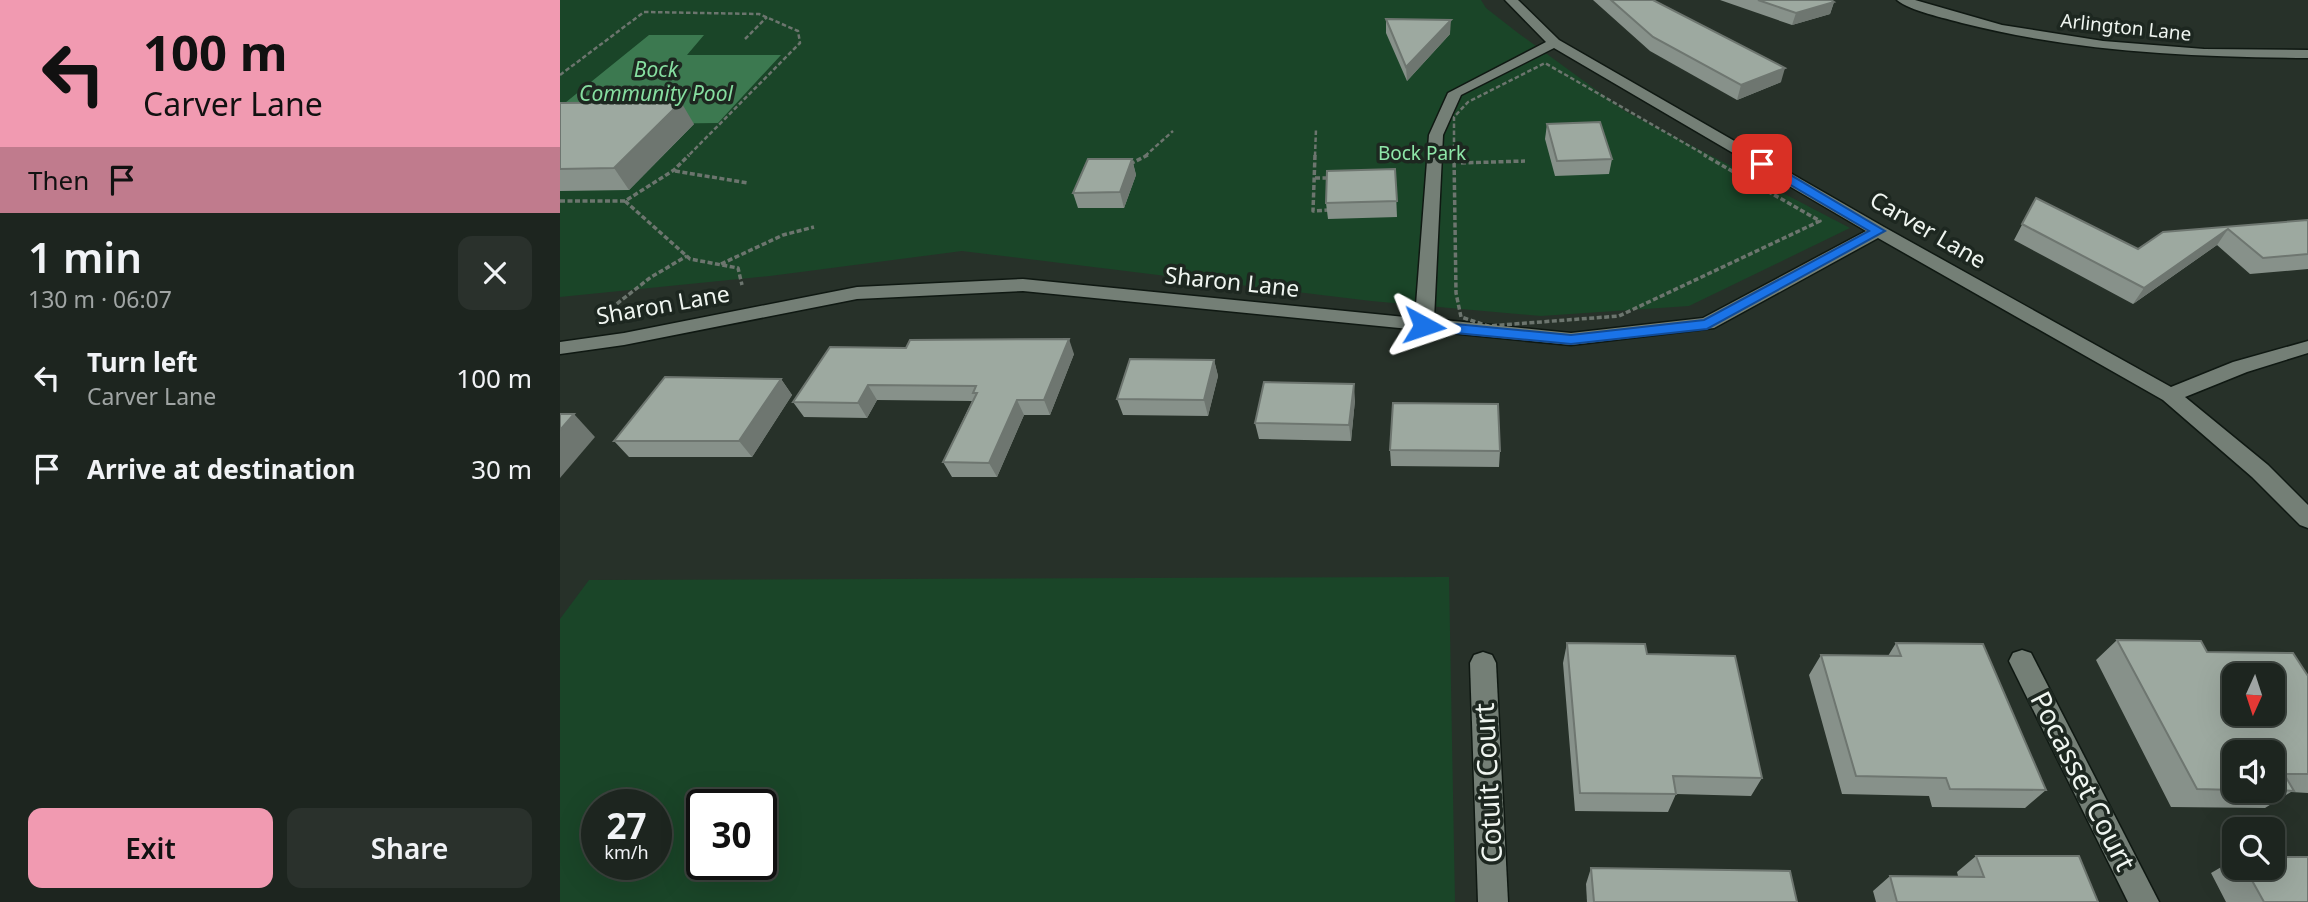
<!DOCTYPE html>
<html lang="en">
<head>
<meta charset="utf-8">
<style>
  body { margin:0; font-family:"Noto Sans",sans-serif; background:#2a312c; color:#f1f3f6; height:100vh; display:flex; flex-direction:column; font-size:26px; white-space:nowrap }
  * { box-sizing:border-box; margin:0 }
  p { font-size:23px; color:#a0a5a4 }
  .icon { flex:none; width:38px; height:38px; fill:none; stroke:currentColor; stroke-width:2; stroke-linecap:round; stroke-linejoin:round }
  .map { position:relative; flex:1; overflow:hidden }
  .side { display:flex; flex-direction:column; background:#1d251f; width:560px }
  .side>* { flex:none }
  .banner { background:#f19ab1; color:#111; overflow:hidden }
  .needle { width:46px; rotate:183deg }
  .controls { position:absolute; left:1662px; top:663px; display:grid; gap:14px }
  .controls a { display:grid; place-items:center; width:63px; height:63px; border-radius:14px; background:#1d251f; box-shadow:0 7px 28px #0002,0 0 0 2px #3b423d; font-size:35px }
  .speed { position:absolute; left:21px; top:789px; display:flex; gap:14px; font-size:35px; font-weight:700; text-align:center }
  .speed>* { display:grid; place-content:center; width:91px; height:91px; border-radius:50%; background:#1d251f; box-shadow:0 7px 28px #0002,0 0 0 2px #3b423d; line-height:1 }
  .speed small { font-size:18px; font-weight:400 }
  .speed .limit { border:4px solid #111; border-radius:10px; background:#fff; color:#111 }
  .pin { position:absolute; display:grid; place-items:center; width:60px; height:60px; color:#fff; margin:-30px; border-radius:14px; box-shadow:0 4px 10px #0006 }
  .me { position:absolute; width:77px; margin:-38px; rotate:95deg; stroke-linejoin:round; filter:drop-shadow(0 0 5px #0008) }
  .turn { display:flex; align-items:center; gap:24px; height:147px; padding:0 28px; font-size:32px }
  .turn .icon { width:91px; height:91px; stroke-width:2.5 }
  .turn b { display:block; font-size:49px; line-height:60px }
  .then { display:flex; align-items:center; height:66px; padding:0 28px; background:#0003; gap:14px; font-size:26px }
  .round { display:grid; place-items:center; flex:none; width:74px; height:74px; border-radius:14px; background:#2a312c }
  .head { display:flex; align-items:center; justify-content:space-between; height:119px; padding:0 28px }
  h1 { font-size:42px; font-weight:600; line-height:52px }
  .button { display:flex; gap:14px; margin-top:auto; padding:14px 28px }
  .button a { flex:1; height:80px; border-radius:14px; background:#f19ab1; color:#111; font-size:28px; font-weight:600; line-height:80px; text-align:center }
  .button a+a { background:#2a312c; color:#f1f3f6 }
  ul { padding:0; list-style:none }
  li { display:flex; align-items:center; gap:21px; height:91px; padding:0 28px }
  li div { flex:1 }
  li b { display:block; font-size:26px }
  li em { font-style:normal }
  main { display:flex; flex:1; min-height:0 }
  .map>svg:first-child { display:block }
  .green { fill:#1a4528; fill-rule:evenodd }
  .water { fill:#3c7950 }
  .lines { fill:none; stroke-linecap:round; stroke-linejoin:round }
  .minor-casing { stroke:#0f1812; stroke-width:3 }
  .path-far1 { stroke:#6c756e; stroke-width:2.5; stroke-dasharray:4.5 2.5; stroke-linecap:butt }
  .path { stroke:#6c756e; stroke-width:3.5; stroke-dasharray:5 2.5; stroke-linecap:butt }
  .minor { fill:#747f76; fill-rule:evenodd }
  .wall { fill:#87918a; fill-rule:evenodd }
  .shaded-wall { fill:#6e7670 }
  .building { fill:#9da9a0; stroke:#6e7670; stroke-width:2; fill-rule:evenodd }
  .route { fill:#1a73e8; stroke:#114b97; stroke-width:2 }
  .labels { text-anchor:middle; stroke-width:7; stroke-linejoin:round; paint-order:stroke }
  .far-street-label { font-size:19px; fill:#eff5f0; stroke:#1d2720 }
  .far-park-label { font-size:19px; fill:#8ee6a8; stroke:#1d2720 }
  .far-water-label { font-size:21px; font-style:italic; fill:#86dea0; stroke:#1d2720 }
  .street-label { font-size:23px; fill:#eff5f0; stroke:#1d2720 }
  .near-street-label { font-size:28px; fill:#eff5f0; stroke:#1d2720 }
</style>
</head>
<body>
<main>
<section class="side">
<div class="banner">
<div class="turn"><svg class="icon" aria-label="left" viewBox="0 0 24 24"><path d="M17 20v-9H6M10 6l-5 5 5 5"/></svg><div><b>100 m</b>Carver Lane</div></div>
<div class="then">Then<svg class="icon" aria-label="arrive" viewBox="0 0 24 24"><path d="M6 21V4h12l-3 4 3 4H6"/></svg></div>
</div>
<div class="head"><div><h1>1 min</h1><p>130 m · 06:07</p></div><a class="round"><svg class="icon" aria-label="close" viewBox="0 0 24 24"><path d="M6 6l12 12M18 6L6 18"/></svg></a></div>
<ul>
<li><svg class="icon" aria-label="left" viewBox="0 0 24 24"><path d="M17 20v-9H6M10 6l-5 5 5 5"/></svg><div><b>Turn left</b><p>Carver Lane</p></div><em>100 m</em></li>
<li><svg class="icon" aria-label="arrive" viewBox="0 0 24 24"><path d="M6 21V4h12l-3 4 3 4H6"/></svg><div><b>Arrive at destination</b></div><em>30 m</em></li>
</ul>
<div class="button"><a>Exit</a><a>Share</a></div>
</section>
<div class="map">
<svg width="1748" height="902" viewBox="0 0 1748 902">
  <rect width="100%" height="100%" fill="#273129"/>
  <g class="green">
    <path d="M 0,0 L 921,0 L 926,8 L 958,33 L 1065,111 L 1290,228 L 1129,306 L 981,316 L 811,301 L 402,251 L 210,276 L 0,297 Z"/>
    <path d="M 889,577 L 895,902 L 0,902 L 0,619 L 29,580 ZM 37,805 L 96,805 L 96,864 L 37,864 ZM 142,805 L 201,805 L 201,864 L 142,864 Z"/>
  </g>
  <path class="water" d="M 89,35 L 144,35 L 127,55 L 221,55 L 158,123 L 0,125 L 0,107 Z"/>
  <g class="lines">
    <defs>
      <g id="minor">
        <path d="M 945,0 L 958,0 L 999,40 L 1324,227 L 1611,387 L 1673,362 L 1748,341 L 1748,353 L 1687,372 L 1625,397 L 1708,465 L 1748,505 L 1748,528 L 1740,525 L 1692,477 L 1603,400 L 1318,238 L 1154,328 L 1011,345 L 463,291 L 297,299 L 64,345 L 0,354 L 0,342 L 64,333 L 297,287 L 463,279 L 855,318 L 869,135 L 888,93 L 986,42 ZM 994,48 L 1306,231 L 1143,318 L 1011,333 L 874,319 L 883,135 L 901,95 Z"/>
        <path d="M 1337,0 L 1355,0 L 1442,25 L 1543,41 L 1644,49 L 1748,50 L 1748,58 C 1631,57 1516,52 1402,23 C 1385,18 1350,11 1337,0 Z"/>
        <path d="M 1462,650 L 1471,653 L 1599,902 L 1568,902 L 1449,661 L 1453,653 Z"/>
        <path d="M 923,652 L 932,655 L 936,663 L 948,902 L 918,902 L 910,663 L 914,655 Z"/>
      </g>
    </defs>
    <use href="#minor" class="minor-casing"/>
    <g class="path-far1">
      <path d="M 185,39 L 207,17"/>
      <path d="M 0,75 L 84,12 L 199,14 L 238,31 L 240,43 L 128,156"/>
      <path d="M 585,156 L 613,131"/>
      <path d="M 755,156 L 756,129"/>
      <path d="M 894,156 L 894,117 L 908,102 L 985,63 L 1147,156"/>
    </g>
    <g class="path">
      <path d="M 755,155 L 753,211 L 768,210"/>
      <path d="M 894,155 L 896,293 L 901,317 L 928,326 L 1059,316 L 1260,221 L 1144,155"/>
      <path d="M 901,163 L 965,161"/>
      <path d="M 570,164 L 588,155"/>
      <path d="M 115,171 L 188,183"/>
      <path d="M 755,178 L 772,178"/>
      <path d="M 0,201 L 65,201 L 114,170 L 129,155"/>
      <path d="M 65,201 L 130,259 L 178,268 L 182,285"/>
      <path d="M 161,264 L 223,235 L 254,227"/>
      <path d="M 45,313 L 91,277 L 127,256"/>
    </g>
    <use href="#minor" class="minor"/>
  </g>
  <g class="wall">
    <path d="M 1033,0 L 1093,0 L 1221,82 L 1177,100 L 1090,51 Z"/>
    <path d="M 1160,0 L 1271,0 L 1274,2 L 1270,14 L 1232,25 Z"/>
    <path d="M 826,19 L 890,34 L 847,81 L 826,33 Z"/>
    <path d="M 0,103 L 134,124 L 69,190 L 0,191 Z"/>
    <path d="M 987,124 L 1052,159 L 1049,174 L 995,176 L 985,139 Z"/>
    <path d="M 572,159 L 576,175 L 564,208 L 518,208 L 513,193 Z"/>
    <path d="M 835,169 L 837,217 L 768,219 L 766,203 Z"/>
    <path d="M 1476,198 L 1578,249 L 1603,232 L 1748,220 L 1748,269 L 1690,274 L 1657,245 L 1573,304 L 1454,240 Z"/>
    <path d="M 346,348 L 514,354 L 490,415 L 464,415 L 437,477 L 392,477 L 383,462 L 412,401 L 317,400 L 307,418 L 244,417 L 233,402 Z"/>
    <path d="M 654,360 L 658,376 L 648,416 L 563,415 L 557,399 Z"/>
    <path d="M 221,379 L 232,395 L 192,457 L 69,457 L 54,441 Z"/>
    <path d="M 795,400 L 791,441 L 699,439 L 695,423 Z"/>
    <path d="M 830,450 L 940,451 L 939,467 L 831,466 Z"/>
    <path d="M 1557,640 L 1647,652 L 1748,676 L 1748,793 L 1731,792 L 1705,808 L 1611,807 L 1536,660 ZM 1675,752 L 1713,752 L 1713,791 L 1675,791 Z"/>
    <path d="M 1007,643 L 1087,654 L 1202,778 L 1191,796 L 1116,794 L 1108,812 L 1015,811 L 1003,663 Z"/>
    <path d="M 1336,643 L 1486,790 L 1465,808 L 1372,807 L 1369,796 L 1282,794 L 1249,675 L 1261,655 L 1328,656 Z"/>
    <path d="M 1416,856 L 1538,902 L 1316,902 L 1313,891 L 1330,876 L 1398,876 L 1397,872 Z"/>
    <path d="M 1675,859 L 1675,868 L 1713,868 L 1748,902 L 1666,902 L 1651,873 Z"/>
    <path d="M 1031,868 L 1237,902 L 1027,902 L 1026,884 Z"/>
  </g>
  <g class="shaded-wall">
    <path d="M 1274,2 L 1270,14 L 1232,25 L 1236,13 Z"/>
    <path d="M 891,20 L 890,34 L 847,81 L 846,67 Z"/>
    <path d="M 1225,68 L 1221,82 L 1177,100 L 1181,85 Z"/>
    <path d="M 121,102 L 134,124 L 69,190 L 54,168 Z"/>
    <path d="M 572,159 L 576,175 L 564,208 L 560,192 Z"/>
    <path d="M 1668,229 L 1657,245 L 1573,304 L 1584,288 Z"/>
    <path d="M 509,339 L 514,354 L 490,415 L 484,400 Z"/>
    <path d="M 654,360 L 658,376 L 648,416 L 644,400 Z"/>
    <path d="M 221,379 L 232,395 L 192,457 L 179,441 Z"/>
    <path d="M 794,384 L 795,400 L 791,441 L 789,425 Z"/>
    <path d="M 308,385 L 317,400 L 307,418 L 298,403 Z"/>
    <path d="M 457,400 L 464,415 L 437,477 L 429,463 Z"/>
    <path d="M 14,414 L 35,437 L 0,478 L 0,430 Z"/>
  </g>
  <g class="building">
    <path d="M 1051,0 L 1093,0 L 1225,68 L 1181,85 L 1093,37 Z"/>
    <path d="M 1198,0 L 1271,0 L 1274,2 L 1236,13 Z"/>
    <path d="M 826,19 L 891,20 L 846,67 Z"/>
    <path d="M 121,102 L 54,168 L 0,169 L 0,103 Z"/>
    <path d="M 1040,122 L 1052,159 L 997,161 L 987,124 Z"/>
    <path d="M 528,159 L 572,159 L 560,192 L 513,193 Z"/>
    <path d="M 835,169 L 837,201 L 766,203 L 767,171 Z"/>
    <path d="M 1476,198 L 1578,249 L 1603,232 L 1748,220 L 1748,254 L 1703,258 L 1668,229 L 1584,288 L 1462,224 Z"/>
    <path d="M 509,339 L 484,400 L 457,400 L 429,463 L 383,462 L 417,393 L 413,393 L 416,386 L 308,385 L 298,403 L 233,402 L 270,347 L 346,348 L 350,340 Z"/>
    <path d="M 570,359 L 654,360 L 644,400 L 557,399 Z"/>
    <path d="M 105,377 L 221,379 L 179,441 L 54,441 Z"/>
    <path d="M 704,382 L 794,384 L 789,425 L 695,423 Z"/>
    <path d="M 833,403 L 938,404 L 940,451 L 830,450 Z"/>
    <path d="M 0,414 L 14,414 L 0,430 Z"/>
    <path d="M 1557,640 L 1641,641 L 1647,652 L 1733,653 L 1748,676 L 1748,774 L 1724,774 L 1734,791 L 1713,790 L 1713,752 L 1675,752 L 1675,790 L 1637,789 ZM 1675,676 L 1713,676 L 1713,714 L 1675,714 Z"/>
    <path d="M 1007,643 L 1085,644 L 1087,654 L 1175,656 L 1202,778 L 1113,776 L 1116,794 L 1020,793 Z"/>
    <path d="M 1336,643 L 1423,644 L 1486,790 L 1390,789 L 1386,778 L 1296,776 L 1261,655 L 1341,656 Z"/>
    <path d="M 1416,856 L 1519,856 L 1538,902 L 1337,902 L 1330,876 L 1424,877 Z"/>
    <path d="M 1713,857 L 1748,857 L 1748,902 L 1704,902 L 1685,868 L 1713,868 Z"/>
    <path d="M 1031,868 L 1230,871 L 1237,902 L 1034,902 Z"/>
  </g>
  <path class="route" d="M 1198,161 L 1207,161 L 1325,231 L 1147,329 L 1011,344 L 864,330 L 857,326 L 864,321 L 1011,335 L 1144,320 L 1309,231 L 1198,166 Z"/>
  <g class="labels">
    <g class="far-street-label">
      <text transform="translate(1566 27) rotate(6)" y="7">Arlington Lane</text>
    </g>
    <g class="far-park-label">
      <text x="862" y="160">Bock Park</text>
    </g>
    <g class="far-water-label">
      <text x="96" y="77">Bock<tspan x="96" dy="24">Community Pool</tspan></text>
    </g>
    <g class="street-label">
      <text transform="translate(1368 230) rotate(30)" y="8">Carver Lane</text>
      <text transform="translate(672 282) rotate(6)" y="8">Sharon Lane</text>
      <text transform="translate(103 305) rotate(-10)" y="8">Sharon Lane</text>
    </g>
    <g class="near-street-label">
      <text transform="translate(1523 781) rotate(63)" y="10">Pocasset Court</text>
      <text transform="translate(928 783) rotate(-93)" y="10">Cotuit Court</text>
    </g>
  </g>
</svg>
<div class="controls">
<a><svg class="needle" viewBox="-14 -14 28 28"><path d="M0-13l5 13h-10z" fill="#e53935"/><path d="M0 13l5-13h-10z" fill="#a0a5a4"/></svg></a>
<a><svg class="icon" aria-label="sound" viewBox="0 0 24 24"><path d="M4 9h4l5-4v14l-5-4H4zM17 9q2 3 0 6"/></svg></a>
<a><svg class="icon" aria-label="search" viewBox="0 0 24 24"><circle cx="10" cy="10" r="6"/><path d="M15 15l6 6"/></svg></a>
</div>
<div class="speed"><div>27<small>km/h</small></div><div class="limit">30</div></div>
<div class="pin" style="left:1202px;top:164px;background:#d93025"><svg class="icon" aria-label="arrive" viewBox="0 0 24 24"><path d="M6 21V4h12l-3 4 3 4H6"/></svg></div>
<svg class="me" style="left:864px;top:326px" viewBox="-20 -20 40 40"><path d="M0-17L14 15 0 8-14 15z" fill="#1a73e8" stroke="#fff" stroke-width="4"/></svg>
</div>
</main>
</body>
</html>
